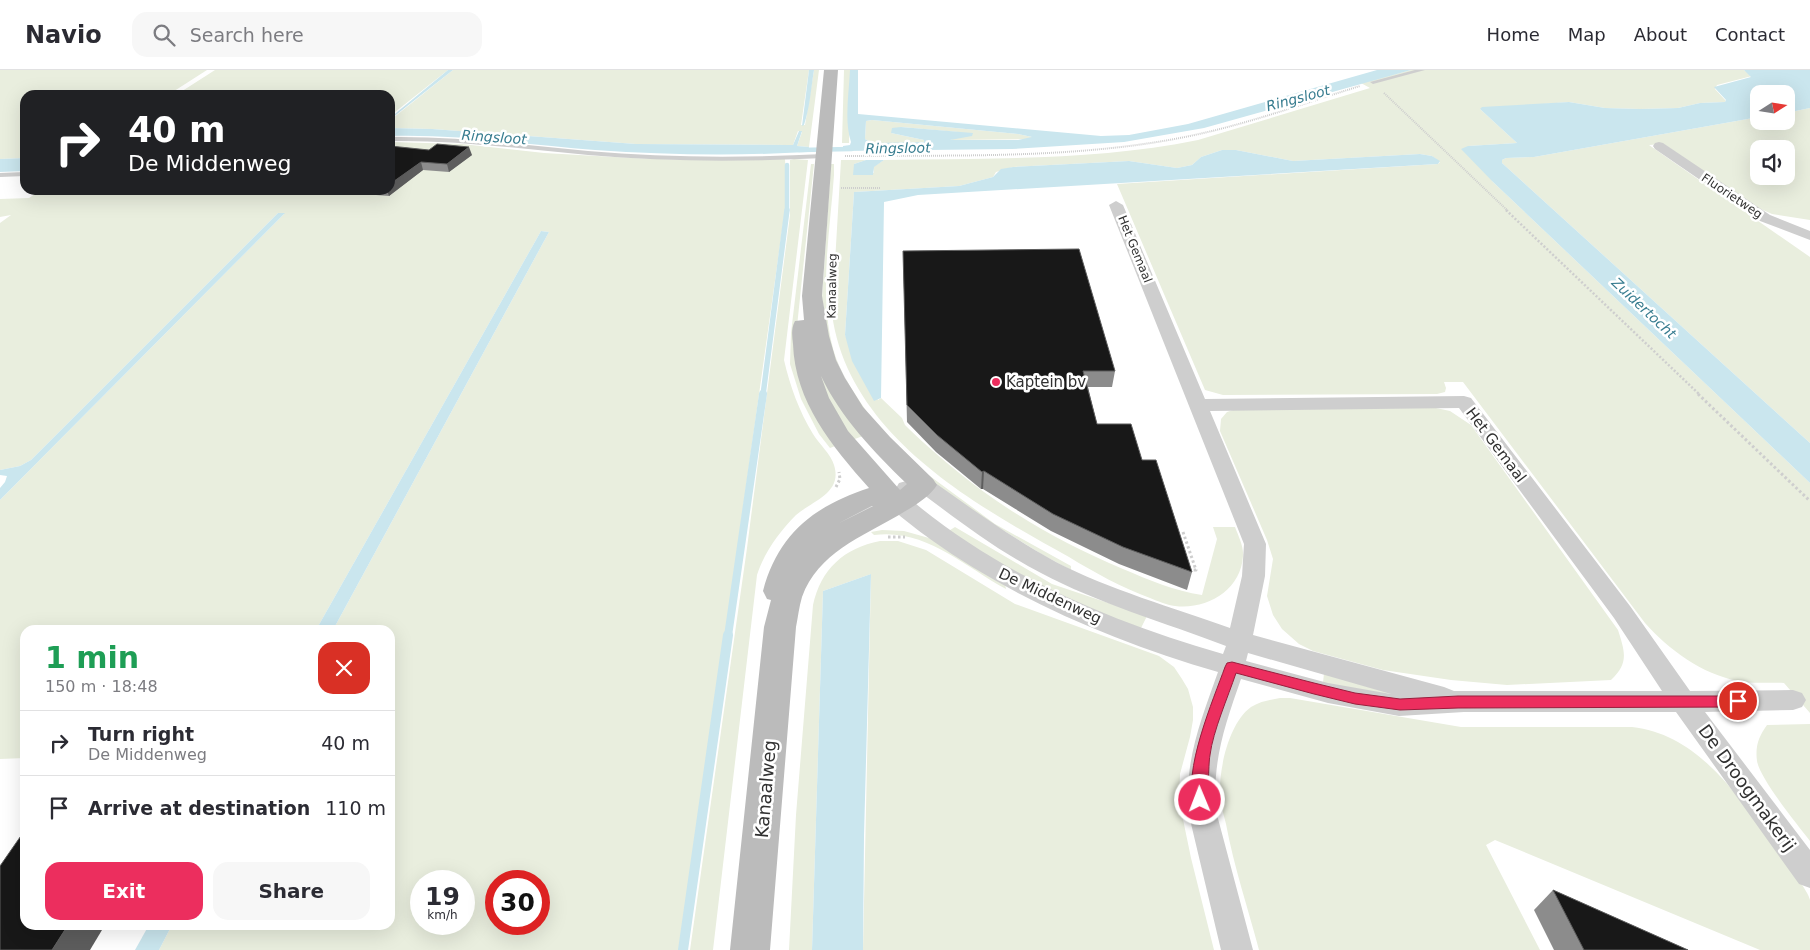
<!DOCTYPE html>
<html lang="en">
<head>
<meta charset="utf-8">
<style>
  body { margin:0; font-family:"DejaVu Sans",sans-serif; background:#f7f7f7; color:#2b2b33; height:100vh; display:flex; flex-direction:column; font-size:19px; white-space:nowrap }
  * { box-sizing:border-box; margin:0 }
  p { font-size:16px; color:#7c7c81 }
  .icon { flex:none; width:28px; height:28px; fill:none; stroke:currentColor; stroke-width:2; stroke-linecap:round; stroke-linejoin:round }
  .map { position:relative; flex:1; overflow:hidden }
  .panel { position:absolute; left:20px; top:555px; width:375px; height:305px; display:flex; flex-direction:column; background:#fff; border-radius:15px; box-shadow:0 5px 20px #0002 }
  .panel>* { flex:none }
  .banner { position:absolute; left:20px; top:20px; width:375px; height:105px; border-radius:15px; box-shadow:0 5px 20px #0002; background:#202124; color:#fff; overflow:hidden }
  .needle { width:32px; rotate:78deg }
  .buttons { position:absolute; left:1750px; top:15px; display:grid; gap:10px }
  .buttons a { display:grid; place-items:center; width:45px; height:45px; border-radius:10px; background:#fff; box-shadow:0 5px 20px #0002; font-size:25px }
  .speed { position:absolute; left:410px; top:800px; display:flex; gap:10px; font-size:25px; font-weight:700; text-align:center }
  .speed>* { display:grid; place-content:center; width:65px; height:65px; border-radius:50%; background:#fff; box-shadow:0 5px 20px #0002; line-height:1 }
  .speed small { font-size:12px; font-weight:400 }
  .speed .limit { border:8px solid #d22; background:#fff; color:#111 }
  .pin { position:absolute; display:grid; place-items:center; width:42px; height:42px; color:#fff; margin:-21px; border:2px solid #fff; border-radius:50%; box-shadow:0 1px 5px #0007 }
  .me { position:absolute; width:55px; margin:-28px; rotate:359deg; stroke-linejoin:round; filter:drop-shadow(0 0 4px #0008) }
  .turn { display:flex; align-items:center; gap:18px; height:105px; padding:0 25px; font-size:22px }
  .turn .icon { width:65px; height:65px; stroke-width:2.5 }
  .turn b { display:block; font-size:35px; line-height:42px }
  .round { display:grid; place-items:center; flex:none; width:52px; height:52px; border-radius:15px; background:#f7f7f7 }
  .summary { display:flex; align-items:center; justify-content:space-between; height:85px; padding:0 25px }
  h1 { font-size:30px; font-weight:700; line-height:38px; color:#1e9e55 }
  .cta { display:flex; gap:10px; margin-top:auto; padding:10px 25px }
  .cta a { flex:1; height:58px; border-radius:15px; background:#ec2e5e; color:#fff; font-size:20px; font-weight:700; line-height:58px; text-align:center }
  .cta a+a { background:#f7f7f7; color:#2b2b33 }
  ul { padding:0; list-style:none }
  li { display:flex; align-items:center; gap:15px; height:65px; padding:0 25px; border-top:1px solid #e1e1e2 }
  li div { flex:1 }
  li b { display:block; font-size:19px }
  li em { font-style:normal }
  header { display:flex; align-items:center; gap:30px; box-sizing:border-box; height:70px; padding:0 25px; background:#fff; border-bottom:1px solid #e1e1e2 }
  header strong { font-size:24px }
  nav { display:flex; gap:28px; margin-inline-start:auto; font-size:18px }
  .search { width:350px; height:45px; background:#f7f7f7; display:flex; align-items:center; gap:12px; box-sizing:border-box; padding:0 18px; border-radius:15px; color:#7c7c81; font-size:19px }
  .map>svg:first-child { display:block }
  .green { fill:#e9eede; fill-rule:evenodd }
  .water { fill:#cae6ee; fill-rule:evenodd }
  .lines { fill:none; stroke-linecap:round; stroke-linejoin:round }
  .stream-far3 { stroke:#cae6ee; stroke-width:4.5 }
  .stream-far2 { stroke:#cae6ee; stroke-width:5.5 }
  .stream-far1 { stroke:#cae6ee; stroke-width:8 }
  .stream { stroke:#cae6ee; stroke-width:10 }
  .path-far2 { stroke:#cecece; stroke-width:2; stroke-dasharray:1 1; stroke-linecap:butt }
  .path-far1 { stroke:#cecece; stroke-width:2.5; stroke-dasharray:2 2; stroke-linecap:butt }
  .path { stroke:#cecece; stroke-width:3; stroke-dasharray:2.5 2.5; stroke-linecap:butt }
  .lane { fill:#cecece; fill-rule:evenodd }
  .street { fill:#cecece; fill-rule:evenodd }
  .secondary { fill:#bbb; fill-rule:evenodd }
  .wall { fill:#8c8c8c }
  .shaded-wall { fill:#5d5d5d }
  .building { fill:#181818; stroke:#5d5d5d }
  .route { fill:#ec2e5e; stroke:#991e3d }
  .poi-dot { fill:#ec2e5e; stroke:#fff; stroke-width:2 }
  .labels { text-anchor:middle; stroke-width:5; stroke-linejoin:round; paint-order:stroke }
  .far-street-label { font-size:12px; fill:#313131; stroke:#fff }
  .far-water-label { font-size:14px; font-style:italic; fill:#387d90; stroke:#fff }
  .poi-label { font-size:15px; fill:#313131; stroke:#fff; text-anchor:start }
  .street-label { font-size:15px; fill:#313131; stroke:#fff }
  .near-street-label { font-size:18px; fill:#313131; stroke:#fff }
</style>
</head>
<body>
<header>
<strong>Navio</strong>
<div class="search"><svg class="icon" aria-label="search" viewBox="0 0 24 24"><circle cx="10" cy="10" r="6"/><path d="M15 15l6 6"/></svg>Search here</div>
<nav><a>Home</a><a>Map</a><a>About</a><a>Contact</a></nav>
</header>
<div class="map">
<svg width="1810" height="880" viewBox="0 0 1810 880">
  <rect width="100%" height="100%" fill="#fff"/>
  <g class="green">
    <path d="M 0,0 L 207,0 L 168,25 L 25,25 L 25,88 L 0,89 Z"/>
    <path d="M 215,0 L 448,0 L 390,46 L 390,25 L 176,25 Z"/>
    <path d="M 453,0 L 809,0 L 801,55 L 805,55 L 814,0 L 819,0 L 809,77 L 797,76 L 802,62 L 798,61 L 793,75 L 789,75 L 636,74 L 432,59 L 390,58 L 390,48 L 393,48 Z"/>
    <path d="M 844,0 L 851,0 L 849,73 L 842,73 Z"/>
    <path d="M 1411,0 L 1744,0 L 1752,6 L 1717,15 L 1715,19 L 1726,31 L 1725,32 L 1700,33 L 1678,38 L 1640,39 L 1605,38 L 1569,32 L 1480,39 L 1517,73 L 1468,76 L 1493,112 L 1810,413 L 1810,643 L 1784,613 C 1769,612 1753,614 1738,611 C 1702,604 1669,580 1645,553 L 1463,312 L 1444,312 L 1446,318 L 1445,322 L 1437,324 L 1223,325 L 1205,320 L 1117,114 L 1438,94 L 1440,92 L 1432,86 L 1420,84 L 1293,91 L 1236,80 L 1222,80 L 1201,87 L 1192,95 L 1177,98 L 1129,91 L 1013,97 L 996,102 L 993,107 L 959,116 L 854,122 L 845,265 L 878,330 L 881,328 L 902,348 L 905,355 L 909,359 C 975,422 1040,464 1123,499 C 1149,510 1175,521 1202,525 L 1217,469 L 1213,457 L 1235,457 C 1238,465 1244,477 1243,486 C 1241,520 1207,540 1175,536 C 1166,535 1158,531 1150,528 C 1121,517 1095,503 1069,487 C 973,434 848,364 832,244 L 841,90 L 866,90 L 854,94 L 874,103 L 873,97 L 884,90 C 988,88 1096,91 1198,70 L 1370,18 L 1361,13 Z"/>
    <path d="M 1810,38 L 1810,150 L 1772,144 L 1754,136 L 1664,74 L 1649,75 L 1810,187 L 1810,373 L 1502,93 L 1502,90 L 1506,88 L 1534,87 L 1759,47 L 1759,51 L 1786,51 L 1786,43 ZM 1759,79 L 1786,79 L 1786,106 L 1759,106 Z"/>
    <path d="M 872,50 L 1018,64 L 1032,67 L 1032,69 L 950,70 L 955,68 L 958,62 L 901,57 L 891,63 L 924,70 L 924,73 L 872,73 L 865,69 L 866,51 Z"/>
    <path d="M 390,72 L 462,74 L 544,83 L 632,88 L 688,90 L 785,89 L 787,125 L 681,880 L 159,880 L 172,855 L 390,855 L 390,560 L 333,560 L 549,162 L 541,161 L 316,560 L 25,560 L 25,688 L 0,689 L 0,430 L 284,144 L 278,143 L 31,390 L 20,396 L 0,400 L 0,153 L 11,145 L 0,147 L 0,129 L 29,128 L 41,120 L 390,120 ZM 421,811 L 464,811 L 464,854 L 421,854 ZM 496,811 L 539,811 L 539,854 L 496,854 Z"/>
    <path d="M 794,89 L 808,90 L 784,290 C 790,316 799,341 813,364 C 819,374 831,384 834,395 C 843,423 812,431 796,445 C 779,462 764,483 757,505 L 713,880 L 690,880 L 747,478 L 790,145 L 790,90 Z"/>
    <path d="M 811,94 L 814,94 L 796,266 L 838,375 L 830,378 L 819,364 L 801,329 L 790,294 L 791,263 Z"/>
    <path d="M 831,94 L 834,94 L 834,105 C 830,163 817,233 836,288 C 844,309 857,327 869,345 L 864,344 L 831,281 L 822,228 Z"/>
    <path d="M 813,281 L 863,366 L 852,370 L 821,321 Z"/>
    <path d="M 1436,338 L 1450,341 L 1471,355 L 1618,560 C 1625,582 1629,593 1611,610 L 1507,615 L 1451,610 L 1383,600 L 1313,581 L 1299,574 L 1282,559 L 1273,545 L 1267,526 L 1273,489 L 1267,470 L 1220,361 L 1221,349 L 1227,342 L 1236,339 Z"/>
    <path d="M 919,398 L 995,454 L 1071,496 L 1071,500 L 1043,485 L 943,423 Z"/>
    <path d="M 955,457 L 1052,514 L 1147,546 L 1140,560 L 1021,508 L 947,462 Z"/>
    <path d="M 882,460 L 904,461 L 929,468 L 1005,514 L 1006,519 C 964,496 925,458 874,465 L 871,462 Z"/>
    <path d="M 880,471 L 898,471 L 926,480 L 1015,534 L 1159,586 L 1174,597 L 1182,609 L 1188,619 L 1193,637 L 1193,650 L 1190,667 L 1180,704 L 1179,730 L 1191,788 L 1214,880 L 863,880 L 871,504 L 823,521 L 812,880 L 789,880 L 796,745 L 813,535 C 821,499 844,478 880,471 Z"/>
    <path d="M 1324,603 L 1401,626 L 1323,613 Z"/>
    <path d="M 1280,628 L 1290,628 L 1461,657 L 1632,657 C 1704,665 1744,735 1782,789 C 1789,798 1808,820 1810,830 C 1810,846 1810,864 1810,880 L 1760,880 L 1495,770 L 1486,775 L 1540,880 L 1259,880 C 1248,838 1234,797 1226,754 C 1224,745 1220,734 1220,724 C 1219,698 1229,653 1251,637 C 1261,631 1270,630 1280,628 Z"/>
    <path d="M 1810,654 L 1810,771 C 1797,754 1760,709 1757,691 C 1755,676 1759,666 1767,655 Z"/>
  </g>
  <g class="water">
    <path d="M 448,0 L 453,0 L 392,48 L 390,48 Z"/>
    <path d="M 809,0 L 814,0 C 811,18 810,37 804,55 L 802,56 Z"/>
    <path d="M 850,0 L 858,0 L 858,44 L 1101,66 L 1129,65 L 1188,54 L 1377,0 L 1411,0 L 1204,58 L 1124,72 L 1012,79 L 843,81 L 843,76 L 850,75 L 851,72 C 844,51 849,23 850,0 ZM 872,50 L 1018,64 L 1032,67 L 1018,70 L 950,70 L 972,66 L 973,63 L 901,57 L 892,58 L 891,63 L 924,70 L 924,72 L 872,73 L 865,69 L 866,51 Z"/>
    <path d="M 1744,0 L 1810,0 L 1810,38 L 1786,43 L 1786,24 L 1759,24 L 1759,47 L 1534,87 L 1506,88 L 1502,90 L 1502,93 L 1810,373 L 1810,413 L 1493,112 L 1461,79 L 1468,76 L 1517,73 L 1480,39 L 1482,37 L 1569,32 L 1605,38 L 1640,39 L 1678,38 L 1700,33 L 1725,32 L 1726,30 L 1714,17 L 1751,7 Z"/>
    <path d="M 390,58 L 432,59 L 636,74 L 789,75 L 793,75 L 799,61 L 802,61 L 797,76 L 809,77 L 808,82 C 737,86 666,85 595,80 C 527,75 458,64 390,66 Z"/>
    <path d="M 1222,80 L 1236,80 L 1293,91 L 1420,84 L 1432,86 L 1440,91 L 1438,94 L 918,125 L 884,132 L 881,328 L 874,331 L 852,291 L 845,265 L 854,122 L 959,116 L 993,107 L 1001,99 L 1013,97 L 1129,91 L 1177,98 L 1192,95 L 1201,87 Z"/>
    <path d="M 25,88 L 25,101 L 0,102 L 0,89 Z"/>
    <path d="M 866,90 L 884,90 L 874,97 L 873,105 L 853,105 L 854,94 Z"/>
    <path d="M 278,143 L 285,143 L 0,430 L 0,418 L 5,412 L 7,406 L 0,405 L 0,400 L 20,396 L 31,390 Z"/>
    <path d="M 541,161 L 549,162 L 333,560 L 316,560 Z"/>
    <path d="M 871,504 L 864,766 L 863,880 L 812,880 L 823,521 Z"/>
    <path d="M 149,855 L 172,855 L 159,880 L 135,880 Z"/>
  </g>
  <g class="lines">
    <g class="stream-far3">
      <path d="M 799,80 L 852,79"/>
      <path d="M 787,141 L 787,95"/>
    </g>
    <path class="stream-far2" d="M 763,325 L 787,140"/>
    <path class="stream-far1" d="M 728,566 L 763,324"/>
    <path class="stream" d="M 683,880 L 728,565"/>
    <g class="path-far2">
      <path d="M 1384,23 L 1508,141"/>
      <path d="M 845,86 C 958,85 1074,89 1185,67 C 1245,55 1302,34 1360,16"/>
      <path d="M 841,118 L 880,118"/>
    </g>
    <path class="path-far1" d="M 1506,140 L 1700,325"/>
    <g class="path">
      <path d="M 1698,324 L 1810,431"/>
      <path d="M 836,417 L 840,409 L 839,402"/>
      <path d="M 1183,462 L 1196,500 L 1189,500"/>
      <path d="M 888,467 L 905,467"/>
    </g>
    <g class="lane">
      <path d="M 1415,0 L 1425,0 L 1373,14 L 1370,12 Z"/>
      <path d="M 390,67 C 456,66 522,75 588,81 C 666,88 745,88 824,84 L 827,86 L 824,88 C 745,92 666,92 588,85 C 522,79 456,70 390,71 Z"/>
      <path d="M 25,102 L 25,106 L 0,107 L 0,103 Z"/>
    </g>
    <g class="street">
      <path d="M 1659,72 L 1663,73 L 1770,145 L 1810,161 L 1810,170 L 1760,151 L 1655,79 L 1653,76 L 1655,73 Z"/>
      <path d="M 1116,131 L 1123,135 L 1205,329 L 1464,326 L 1471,328 L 1630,536 L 1690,621 L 1793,620 L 1802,623 L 1806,630 L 1802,637 L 1793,640 L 1705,642 L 1810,780 L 1810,818 L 1799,814 L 1676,642 L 1464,642 L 1399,646 L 1328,633 L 1241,609 C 1225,655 1212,691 1216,741 L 1253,880 L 1221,880 L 1188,741 C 1185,689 1201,650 1218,602 C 1116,572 1017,531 930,469 C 914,457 887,438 877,421 L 880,416 L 887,414 L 896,418 L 899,413 C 909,410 921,407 931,410 C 972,439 1012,468 1056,492 C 1108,519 1174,538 1230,558 L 1242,506 L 1244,474 L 1109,135 ZM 1459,338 L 1614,548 L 1662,621 L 1454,621 L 1444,617 L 1253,565 L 1265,506 L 1266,474 L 1210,341 ZM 920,422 C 959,451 998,481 1041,503 C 1097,533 1166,553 1226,576 L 1223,584 C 1108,551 996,503 904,424 ZM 1248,583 L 1391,624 L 1328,613 L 1246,591 Z"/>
    </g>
    <path class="secondary" d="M 824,0 L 838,0 L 822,226 L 829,266 L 836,290 L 845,308 L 863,337 L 890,367 L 933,409 L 937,415 C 929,428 912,437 899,445 C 861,467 818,483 802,527 C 799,537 798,547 796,557 L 770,880 L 730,880 L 764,557 L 771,530 L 767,529 L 763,521 C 778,464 814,436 869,418 C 832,376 795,332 793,274 C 792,266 791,258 795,251 L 804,250 L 802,226 ZM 821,306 C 841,348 874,382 907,414 L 900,420 L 848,361 L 829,328 ZM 873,436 L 872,436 L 839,453 Z"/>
  </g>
  <g class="wall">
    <path d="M 390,76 L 472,85 L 449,102 L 423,100 L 389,126 L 350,123 L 349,120 L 390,120 Z"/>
    <path d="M 903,181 L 1115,301 L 1112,317 L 1088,317 L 1097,354 L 1142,390 L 1192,502 L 1187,520 L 1119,494 L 1051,461 L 983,419 L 981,419 L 936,382 L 907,352 Z"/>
    <path d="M 1553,820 L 1688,880 L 1554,880 L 1534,840 Z"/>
  </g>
  <g class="shaded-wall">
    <path d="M 469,77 L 472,85 L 449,102 L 447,94 Z"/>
    <path d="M 421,92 L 423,100 L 389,126 L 387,120 L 390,120 L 390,114 Z"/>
    <path d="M 984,401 L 983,419 L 981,419 L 982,402 Z"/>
    <path d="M 68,855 L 105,855 L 90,880 L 52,880 Z"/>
  </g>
  <g class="building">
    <path d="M 437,74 L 469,77 L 447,94 L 421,92 L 390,114 L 390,76 L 429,80 Z"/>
    <path d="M 1079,179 L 1115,301 L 1083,301 L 1097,354 L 1131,354 L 1142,390 L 1156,390 L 1192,502 L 1123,477 L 1053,444 L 984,401 L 982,402 L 937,365 L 907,335 L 903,181 Z"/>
    <path d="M 25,760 L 25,855 L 68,855 L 52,880 L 0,880 L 0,796 Z"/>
    <path d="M 1553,820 L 1688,880 L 1584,880 Z"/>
  </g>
  <path class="route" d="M 1232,592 L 1314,613 L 1355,623 L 1400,629 L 1458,626 L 1738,626 L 1743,627 L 1745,631 L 1743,635 L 1738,637 L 1458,638 L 1400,640 L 1355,634 L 1314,624 L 1236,603 C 1228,627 1213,661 1210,685 C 1208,696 1209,727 1206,735 L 1200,737 L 1195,735 C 1181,704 1214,628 1225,597 L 1227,593 Z"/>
  <circle class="poi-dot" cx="996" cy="312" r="5"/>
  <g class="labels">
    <g class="far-street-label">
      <text transform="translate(1732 126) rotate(34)" y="4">Fluorietweg</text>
      <text transform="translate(1135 179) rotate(68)" y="4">Het Gemaal</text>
      <text transform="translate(832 216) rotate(-89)" y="4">Kanaalweg</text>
    </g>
    <g class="far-water-label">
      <text transform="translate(1298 28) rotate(-15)" y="5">Ringsloot</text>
      <text transform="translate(494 67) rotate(4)" y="5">Ringsloot</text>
      <text transform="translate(898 78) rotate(-1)" y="5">Ringsloot</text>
      <text transform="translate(1644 238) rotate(43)" y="5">Zuidertocht</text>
    </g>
    <g class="poi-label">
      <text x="1006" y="317">Kaptein bv</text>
    </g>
    <g class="street-label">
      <text transform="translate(1496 375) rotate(53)" y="5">Het Gemaal</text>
      <text transform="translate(1050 526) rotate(25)" y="5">De Middenweg</text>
    </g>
    <g class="near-street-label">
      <text transform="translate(1747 718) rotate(54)" y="6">De Droogmakerij</text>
      <text transform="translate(766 719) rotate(-85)" y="6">Kanaalweg</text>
    </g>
  </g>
</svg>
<div class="buttons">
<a><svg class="needle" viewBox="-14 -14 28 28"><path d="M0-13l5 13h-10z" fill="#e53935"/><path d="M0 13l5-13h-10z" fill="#7c7c81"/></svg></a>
<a><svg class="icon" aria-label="sound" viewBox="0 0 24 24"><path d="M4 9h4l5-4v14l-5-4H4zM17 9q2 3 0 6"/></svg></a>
</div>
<div class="speed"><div>19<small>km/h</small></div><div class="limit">30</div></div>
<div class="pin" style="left:1738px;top:631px;background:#d93025"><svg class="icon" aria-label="arrive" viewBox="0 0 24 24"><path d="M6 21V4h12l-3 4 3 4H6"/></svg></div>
<svg class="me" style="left:1200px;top:730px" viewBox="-20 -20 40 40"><circle r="17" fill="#ec2e5e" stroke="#fff" stroke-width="3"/><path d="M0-11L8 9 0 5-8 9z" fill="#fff"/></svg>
<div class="banner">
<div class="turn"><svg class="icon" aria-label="right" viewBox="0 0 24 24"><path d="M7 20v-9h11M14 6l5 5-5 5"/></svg><div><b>40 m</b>De Middenweg</div></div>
</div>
<section class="panel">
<div class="summary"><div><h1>1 min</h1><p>150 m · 18:48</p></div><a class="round" style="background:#d93025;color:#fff"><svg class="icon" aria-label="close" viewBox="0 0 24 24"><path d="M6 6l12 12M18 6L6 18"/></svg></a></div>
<ul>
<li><svg class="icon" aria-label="right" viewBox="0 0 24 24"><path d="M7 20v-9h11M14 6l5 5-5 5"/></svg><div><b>Turn right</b><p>De Middenweg</p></div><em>40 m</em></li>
<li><svg class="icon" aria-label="arrive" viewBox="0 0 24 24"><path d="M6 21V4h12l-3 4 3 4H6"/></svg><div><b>Arrive at destination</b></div><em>110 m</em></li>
</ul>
<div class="cta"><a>Exit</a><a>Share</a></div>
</section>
</div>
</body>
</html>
